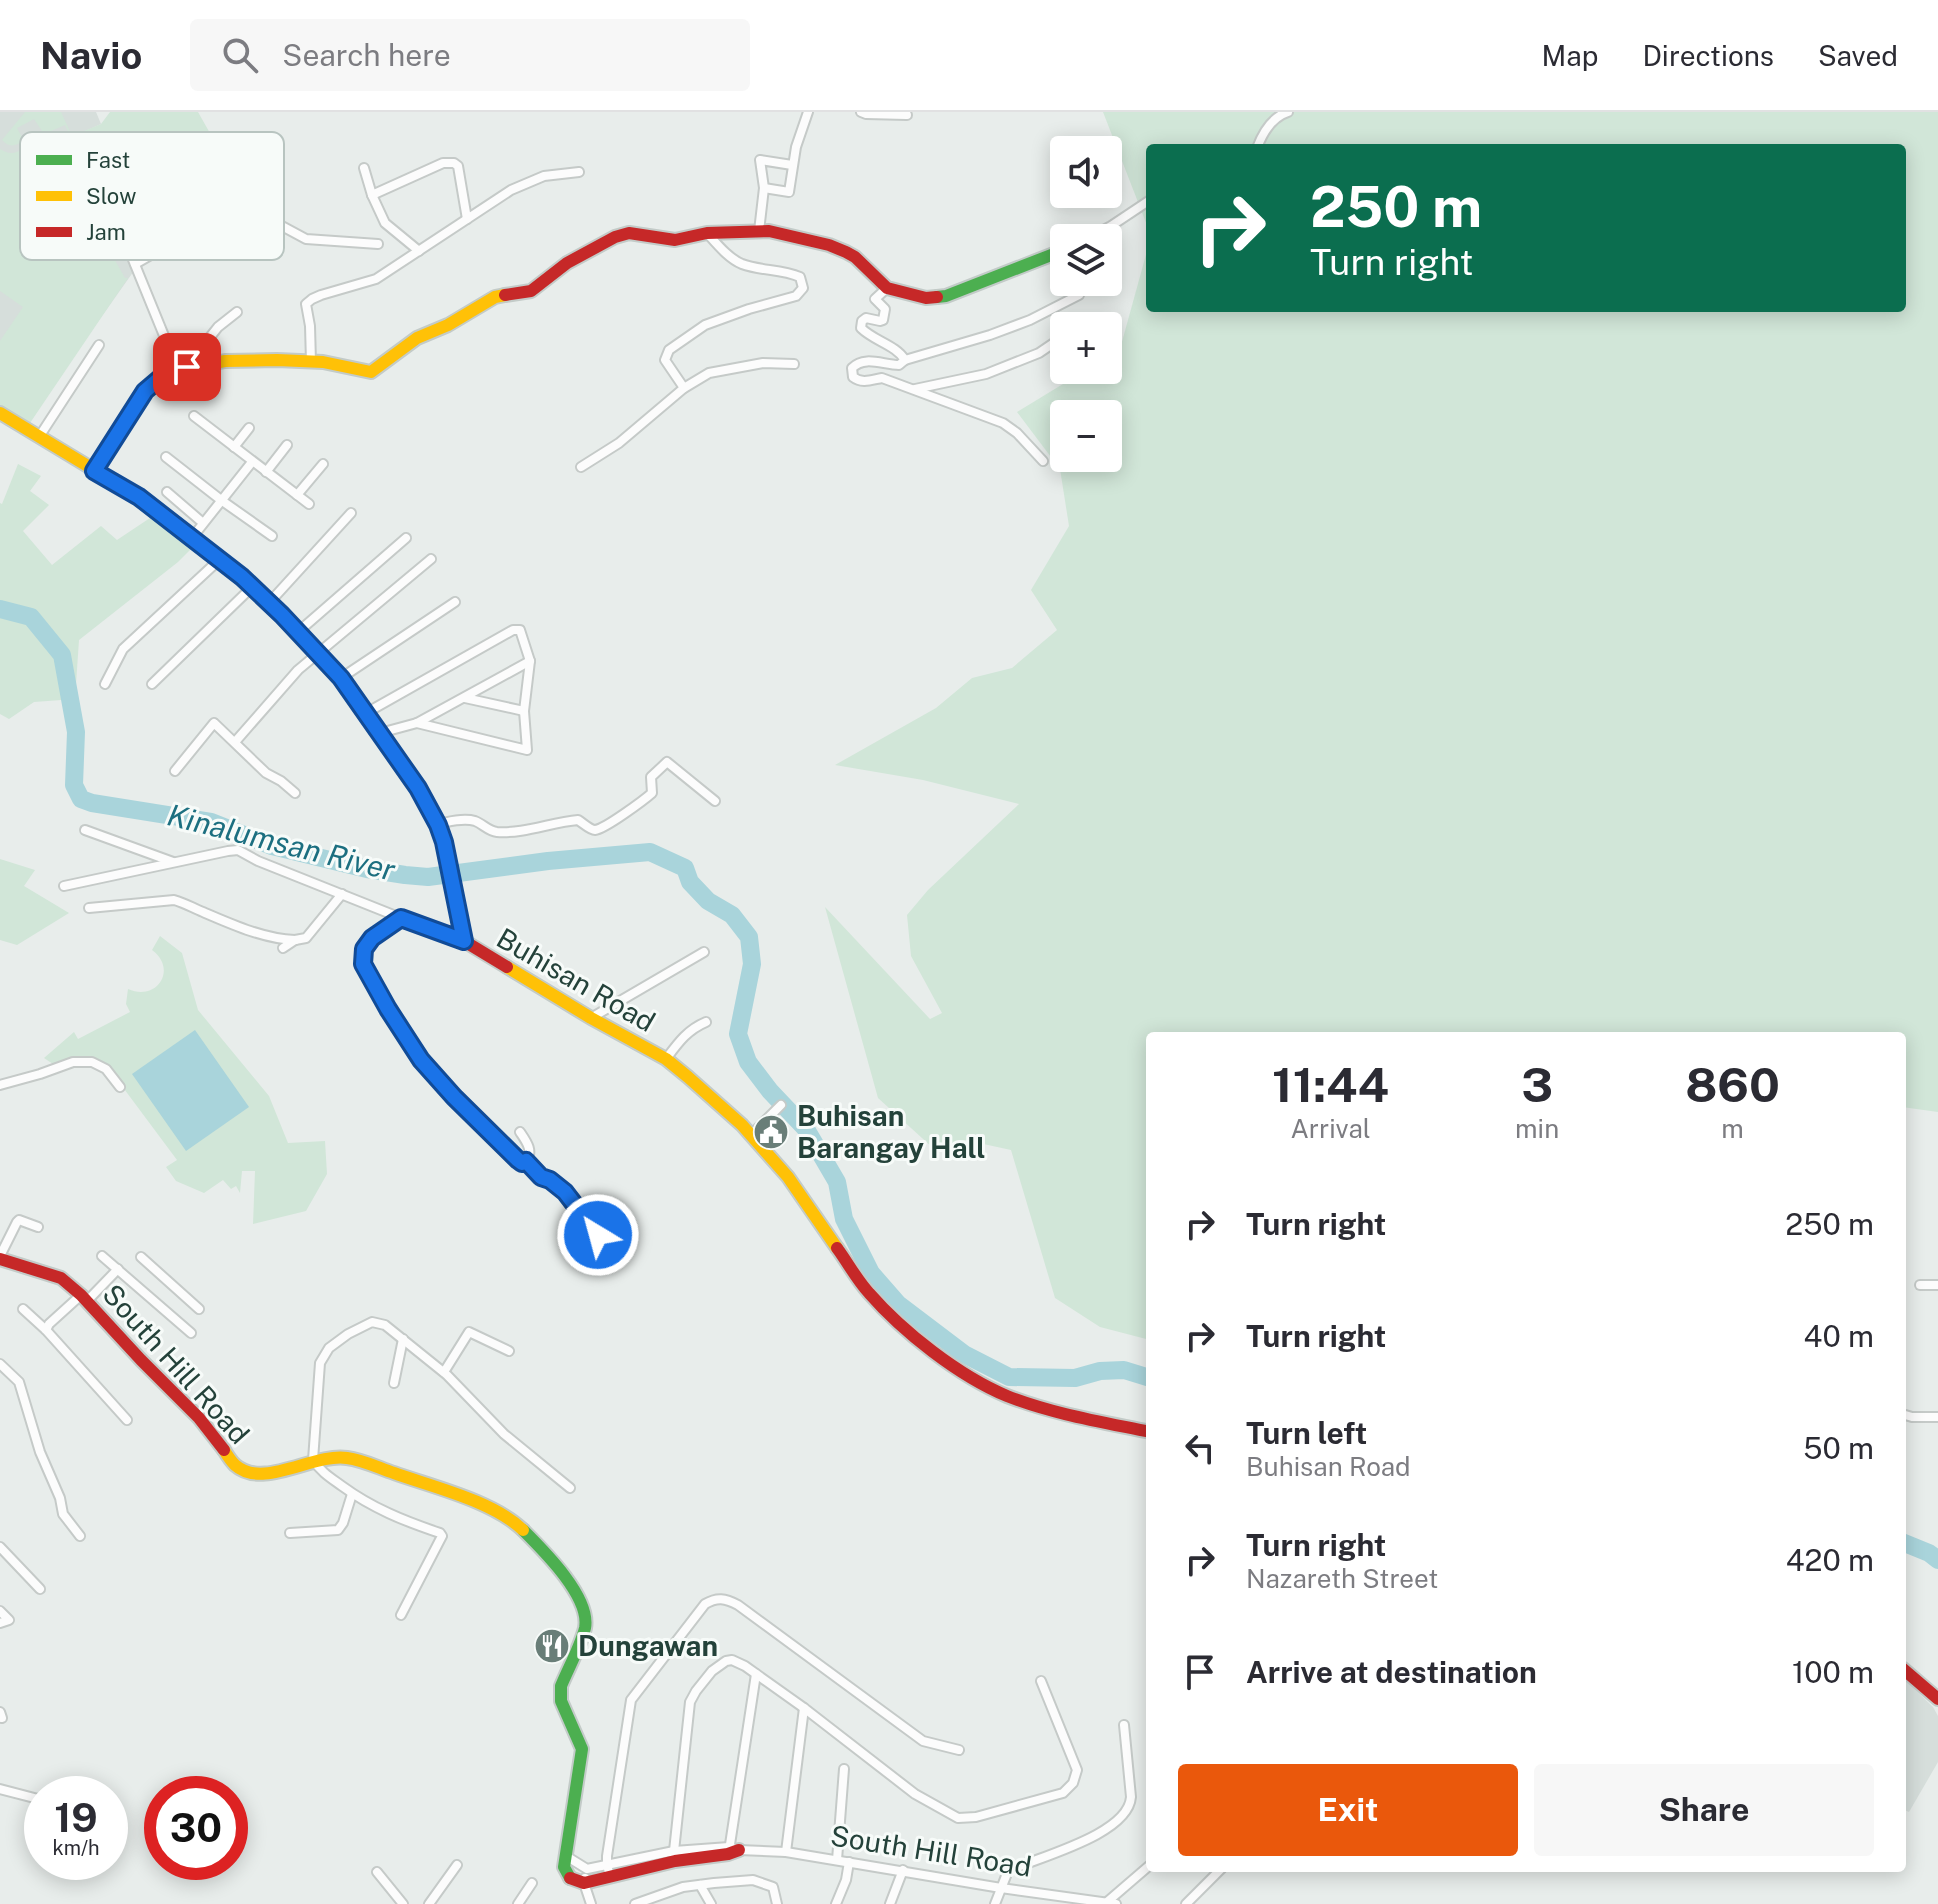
<!DOCTYPE html>
<html lang="en">
<head>
<meta charset="utf-8">
<style>
  body { margin:0; font-family:"Public Sans",sans-serif; background:#f7f7f7; color:#2b2b33; height:100vh; display:flex; flex-direction:column; font-size:30px; white-space:nowrap }
  * { box-sizing:border-box; margin:0 }
  p { font-size:26px; color:#7c7c81 }
  .icon { flex:none; width:44px; height:44px; fill:none; stroke:currentColor; stroke-width:2; stroke-linecap:round; stroke-linejoin:round }
  .map { position:relative; flex:1; overflow:hidden }
  .details { position:absolute; left:1146px; top:920px; width:760px; height:840px; display:flex; flex-direction:column; background:#fff; border-radius:8px; box-shadow:0 4px 20px #0003 }
  .details>* { flex:none }
  .top-card { position:absolute; left:1146px; top:32px; width:760px; height:168px; border-radius:8px; box-shadow:0 4px 20px #0003; background:#0b6e4f; color:#fff; overflow:hidden }
  .buttons { position:absolute; left:1050px; top:24px; display:grid; gap:16px }
  .buttons a { display:grid; place-items:center; width:72px; height:72px; border-radius:8px; background:#fff; box-shadow:0 4px 20px #0003; font-size:40px }
  .speed { position:absolute; left:24px; top:1664px; display:flex; gap:16px; font-size:40px; font-weight:700; text-align:center }
  .speed>* { display:grid; place-content:center; width:104px; height:104px; border-radius:50%; background:#fff; box-shadow:0 4px 20px #0003; line-height:1 }
  .speed small { font-size:20px; font-weight:400 }
  .speed .limit { border:12px solid #d22; background:#fff; color:#111 }
  .pin { position:absolute; display:grid; place-items:center; width:68px; height:68px; color:#fff; margin:-34px; border-radius:16px; box-shadow:0 4px 12px #0006 }
  .me { position:absolute; width:88px; margin:-44px; rotate:323deg; stroke-linejoin:round; filter:drop-shadow(0 0 6px #0008) }
  .turn { display:flex; align-items:center; gap:28px; height:168px; padding:0 32px; font-size:36px }
  .turn .icon { width:104px; height:104px; stroke-width:2.5 }
  .turn b { display:block; font-size:56px; line-height:68px }
  .eta { display:flex; justify-content:space-evenly; align-items:center; height:136px; text-align:center }
  .eta b { font-size:48px; font-weight:700; line-height:56px }
  .primary-button { display:flex; gap:16px; margin-top:auto; padding:16px 32px }
  .primary-button a { flex:1; height:92px; border-radius:8px; background:#ea580c; color:#fff; font-size:32px; font-weight:700; line-height:92px; text-align:center }
  .primary-button a+a { background:#f7f7f7; color:#2b2b33 }
  ul { padding:0; list-style:none }
  li { display:flex; align-items:center; gap:24px; height:112px; padding:0 32px }
  li div { flex:1 }
  li b { display:block; font-size:30px }
  li em { font-style:normal }
  header { display:flex; align-items:center; gap:48px; box-sizing:border-box; height:112px; padding:0 40px; background:#fff; border-bottom:2px solid #e1e1e2 }
  header strong { font-size:38px }
  nav { display:flex; gap:44px; margin-inline-start:auto; font-size:28px }
  .search { width:560px; height:72px; background:#f7f7f7; display:flex; align-items:center; gap:20px; box-sizing:border-box; padding:0 28px; border-radius:8px; color:#7c7c81; font-size:30px }
  .map>svg:first-child { display:block }
  .built { fill:#d6dedb }
  .green { fill:#d1e6d8; fill-rule:evenodd }
  .water { fill:#a9d4db }
  .lines { fill:none; stroke-linecap:round; stroke-linejoin:round }
  .river { stroke:#a9d4db; stroke-width:18 }
  .street-casing { stroke:#c5cac8; stroke-width:12 }
  .fast-casing { stroke:#c3cbc8; stroke-width:16 }
  .slow-casing { stroke:#c3cbc8; stroke-width:16 }
  .jam-casing { stroke:#c3cbc8; stroke-width:16 }
  .street { stroke:#fcfcfc; stroke-width:8 }
  .fast { stroke:#4caf50; stroke-width:12 }
  .slow { stroke:#ffc107; stroke-width:12 }
  .jam { stroke:#c62828; stroke-width:12 }
  .route-casing { stroke:#114b97; stroke-width:20 }
  .route { stroke:#1a73e8; stroke-width:14 }
  .labels { text-anchor:middle; stroke-width:6; stroke-linejoin:round; paint-order:stroke }
  .street-label { font-size:28px; fill:#24423a; stroke:#f7fbf9 }
  .poi-label { font-size:28px; font-weight:bold; fill:#24423a; stroke:#f7fbf9; text-anchor:start }
  .water-label { font-size:30px; font-style:italic; fill:#1c6f80; stroke:#f7fbf9 }
  .key { fill:#f7fbf9; stroke:#b8c4c0; stroke-width:2 }
  .key-label { font-size:22px; fill:#24423a }
</style>
</head>
<body>
<header>
<strong>Navio</strong>
<div class="search"><svg class="icon" aria-label="search" viewBox="0 0 24 24"><circle cx="10" cy="10" r="6"/><path d="M15 15l6 6"/></svg>Search here</div>
<nav><a>Map</a><a>Directions</a><a>Saved</a></nav>
</header>
<div class="map">
<svg width="1938" height="1792" viewBox="0 0 1938 1792">
  <rect width="100%" height="100%" fill="#e8edeb"/>
  <g class="built">
    <path d="M 0,0 L 96,0 L 101,12 L 72,25 L 136,156 L 77,239 L 0,295 Z"/>
    <path d="M 1905,1568 L 1933,1595 L 1938,1604 L 1938,1650 L 1909,1700 L 1902,1697 L 1902,1575 Z"/>
  </g>
  <g class="green">
    <path d="M 25,0 L 61,0 L 72,24 L 101,12 L 110,0 L 198,0 L 211,23 L 100,83 L 65,13 L 44,22 L 34,7 L 17,16 L 24,29 C 14,34 10,36 2,28 Z"/>
    <path d="M 1103,0 L 1938,0 L 1938,1000 L 1902,995 L 1902,924 L 1150,924 L 1150,1228 L 1100,1215 L 1055,1186 L 1011,1038 L 965,1028 L 933,1036 L 878,986 L 825,795 L 930,907 L 942,901 L 911,844 L 907,803 L 928,778 L 1019,692 L 923,668 L 835,653 L 936,596 L 972,566 L 1012,556 L 1057,518 L 1031,478 L 1069,414 L 1060,357 L 1017,300 L 1086,258 L 1108,258 L 1108,245 L 1120,237 L 1150,128 L 1150,196 L 1902,196 L 1902,36 L 1150,36 L 1150,121 ZM 1064,302 L 1108,302 L 1108,346 L 1064,346 Z"/>
    <path d="M 27,35 L 34,35 L 43,47 L 30,53 L 48,75 L 64,67 L 76,95 L 98,86 L 100,90 L 81,99 L 96,133 L 103,131 L 105,137 L 108,136 L 125,166 L 128,166 L 30,311 L 0,295 L 0,229 L 23,195 L 0,179 L 0,37 C 11,44 16,41 27,35 Z"/>
    <path d="M 18,352 L 41,364 L 30,379 L 49,393 L 23,419 L 52,453 L 101,414 L 117,428 L 159,400 L 197,431 L 178,450 L 79,528 L 75,587 L 34,590 L 9,607 L 0,602 L 0,391 L 2,392 Z"/>
    <path d="M 0,747 L 35,758 L 24,774 L 69,801 L 17,833 L 0,828 Z"/>
    <path d="M 160,824 L 182,841 L 198,898 L 269,984 L 288,1031 L 325,1029 L 327,1062 L 306,1099 L 253,1112 L 255,1059 L 242,1059 L 240,1081 L 236,1074 L 231,1077 L 223,1068 L 204,1081 L 176,1069 L 166,1055 L 177,1048 L 107,954 C 89,939 74,947 53,952 L 44,946 L 74,920 L 78,927 L 130,900 L 126,892 L 128,877 C 157,890 178,857 152,838 Z"/>
  </g>
  <path class="water" d="M 195,918 L 249,995 L 186,1039 L 132,962 Z"/>
  <g class="lines">
    <g class="river">
      <path d="M 0,497 L 31,505 L 62,543 L 76,620 L 74,673 L 81,687 L 92,691 L 211,710 L 272,734 L 367,757 L 405,763 L 428,765 L 548,749 L 650,740 L 685,756 L 690,770 L 708,789 L 732,803 L 749,825 L 752,852 L 738,922 L 748,950 L 770,979 L 806,1017 L 837,1070 L 844,1107 L 871,1161 L 898,1192 L 964,1242 L 1009,1265 L 1075,1266 L 1100,1259 L 1124,1258 L 1150,1266"/>
      <path d="M 1902,1430 L 1929,1441 L 1938,1448"/>
    </g>
    <defs>
      <g id="street">
        <path d="M 861,0 L 866,2 L 907,3"/>
        <path d="M 1257,36 C 1263,20 1272,5 1288,0"/>
        <path d="M 364,56 L 372,83 L 385,111 L 419,139"/>
        <path d="M 764,76 L 789,80 L 796,35 L 808,0"/>
        <path d="M 372,83 L 443,51 L 454,51 L 458,54 L 467,107"/>
        <path d="M 107,84 L 178,258"/>
        <path d="M 185,92 L 235,104 L 267,106 L 306,127 L 378,132"/>
        <path d="M 759,119 L 764,76 L 760,48 L 792,53"/>
        <path d="M 1088,126 L 1111,114 L 1150,88"/>
        <path d="M 135,152 L 182,125 L 188,105 L 188,99 L 164,49"/>
        <path d="M 887,176 L 875,187 L 885,197 L 883,208 L 880,209 L 866,206 L 862,209 L 861,216 C 874,229 896,233 905,248"/>
        <path d="M 311,250 L 310,214 L 306,192 L 312,187 L 321,183 L 376,167 L 511,78 L 544,64 L 579,60"/>
        <path d="M 187,254 L 218,215 L 237,200"/>
        <path d="M 684,276 L 665,248 L 669,238 L 705,213 L 749,197 L 796,184 L 803,176 L 800,165 C 781,157 761,159 742,152 C 728,146 717,132 707,121"/>
        <path d="M 915,277 L 986,262 L 1039,241 L 1064,224"/>
        <path d="M 194,304 L 309,392"/>
        <path d="M 39,325 L 99,233"/>
        <path d="M 234,335 L 249,316"/>
        <path d="M 166,345 L 221,388 L 272,424"/>
        <path d="M 1043,349 L 1017,321 L 1003,311 L 882,266 C 871,268 862,272 853,265 L 852,256 C 865,243 883,253 899,253 L 905,248 L 990,223 L 1030,208 L 1079,183"/>
        <path d="M 581,355 L 619,331 L 684,276 L 709,261 L 763,251 L 794,252"/>
        <path d="M 266,360 L 287,333"/>
        <path d="M 167,380 L 203,411"/>
        <path d="M 297,383 L 323,352"/>
        <path d="M 191,427 L 252,350"/>
        <path d="M 269,491 L 351,401"/>
        <path d="M 298,520 L 406,426"/>
        <path d="M 341,566 L 455,490"/>
        <path d="M 105,572 L 123,537 L 219,448"/>
        <path d="M 152,572 L 252,475"/>
        <path d="M 465,586 L 524,599"/>
        <path d="M 366,601 L 513,518 L 520,518 L 530,549 L 524,599 L 527,638 L 417,611"/>
        <path d="M 380,621 L 417,611 L 530,549"/>
        <path d="M 235,630 L 298,558 L 431,447"/>
        <path d="M 175,659 L 214,611 L 266,661 L 281,669 L 295,681"/>
        <path d="M 438,713 C 447,709 465,706 475,709 C 483,712 488,719 497,720 C 524,722 552,710 578,708 C 583,711 590,718 595,718 C 605,717 644,688 652,681 L 651,665 L 667,650 L 715,689"/>
        <path d="M 85,718 L 173,750"/>
        <path d="M 64,774 L 228,739 L 238,738 L 258,749 L 401,806 L 464,829"/>
        <path d="M 89,796 L 174,788 C 185,791 193,796 203,800 C 231,812 264,827 295,828"/>
        <path d="M 401,806 L 372,826 L 364,837 L 363,852 L 388,897 L 421,948 L 454,985 L 522,1051 L 526,1049 C 534,1039 526,1029 520,1020"/>
        <path d="M 283,836 L 295,828 L 306,826 L 342,782"/>
        <path d="M 591,906 L 704,840"/>
        <path d="M 666,947 C 678,931 687,918 706,910"/>
        <path d="M 0,973 L 40,962 L 73,950 L 92,950 L 106,957 L 120,975"/>
        <path d="M 751,1023 L 781,993"/>
        <path d="M 526,1049 L 541,1065 L 550,1068 L 565,1080 L 598,1123"/>
        <path d="M 0,1144 L 17,1110 L 19,1108 L 38,1115"/>
        <path d="M 102,1144 L 191,1221"/>
        <path d="M 141,1145 L 199,1197"/>
        <path d="M 1920,1173 L 1938,1173"/>
        <path d="M 87,1189 L 118,1157"/>
        <path d="M 23,1197 L 46,1218 L 127,1308"/>
        <path d="M 46,1218 L 49,1212 L 81,1183"/>
        <path d="M 0,1252 L 19,1270 L 40,1340 L 60,1386 L 63,1402 L 80,1424"/>
        <path d="M 444,1260 L 469,1220 L 509,1239"/>
        <path d="M 394,1271 L 403,1227"/>
        <path d="M 1902,1302 L 1912,1305 L 1938,1305"/>
        <path d="M 290,1421 L 338,1418 L 343,1411 L 352,1382"/>
        <path d="M 0,1435 L 40,1477"/>
        <path d="M 0,1499 L 9,1508 L 0,1511"/>
        <path d="M 401,1503 L 442,1424 L 440,1421 C 404,1409 372,1396 342,1374 C 331,1366 321,1360 313,1348 L 320,1251 L 329,1236 L 348,1222 L 372,1210 L 385,1213 L 447,1263 L 504,1322 L 570,1376"/>
        <path d="M 0,1600 L 2,1606"/>
        <path d="M 0,1677 L 42,1688"/>
        <path d="M 729,1739 L 756,1562"/>
        <path d="M 786,1740 L 804,1596"/>
        <path d="M 566,1744 L 587,1757 L 674,1739 L 729,1735 L 739,1738 L 786,1740 L 1001,1776 L 1116,1792"/>
        <path d="M 837,1748 L 844,1657"/>
        <path d="M 675,1749 L 674,1739 L 690,1590 L 696,1579 L 712,1559 L 726,1549 L 732,1548 L 745,1554 L 804,1596 L 915,1682 L 958,1706 L 976,1705 L 1063,1681 L 1073,1671 L 1077,1658 L 1041,1569"/>
        <path d="M 377,1760 L 403,1792"/>
        <path d="M 610,1764 L 607,1753 L 607,1744 L 631,1588 L 705,1492 C 717,1485 725,1486 738,1493 L 923,1629 L 959,1638"/>
        <path d="M 585,1766 L 584,1771 L 591,1792"/>
        <path d="M 700,1773 L 711,1792"/>
        <path d="M 1107,1790 L 1150,1753"/>
        <path d="M 429,1792 L 457,1753"/>
        <path d="M 518,1792 L 532,1771"/>
        <path d="M 635,1792 L 683,1775 L 714,1771 L 753,1768 L 773,1775 L 777,1792"/>
        <path d="M 836,1792 L 846,1768 L 849,1750"/>
        <path d="M 890,1792 L 903,1758"/>
        <path d="M 995,1792 L 1008,1759 C 1038,1745 1128,1723 1131,1685 L 1124,1613"/>
        <path d="M 1186,1792 L 1222,1756"/>
      </g>
      <g id="fast">
        <path d="M 937,185 L 946,184 L 1064,138"/>
        <path d="M 523,1418 C 543,1438 591,1485 585,1516 C 581,1533 568,1557 561,1574 L 561,1589 L 582,1637 L 564,1755 L 570,1766"/>
      </g>
      <g id="slow">
        <path d="M 0,301 L 139,385 L 242,465 L 285,508"/>
        <path d="M 94,359 L 145,279 L 161,265 L 181,257 L 225,249 L 277,248 L 323,250 L 371,260 L 417,226 L 448,213 L 495,185 L 505,183"/>
        <path d="M 507,855 L 591,906 L 666,947 L 688,965 L 742,1013 L 788,1065 L 837,1136"/>
        <path d="M 224,1338 C 227,1343 231,1349 235,1353 C 263,1378 313,1341 347,1346 C 363,1348 379,1356 394,1361 C 433,1375 493,1389 523,1418"/>
      </g>
      <g id="jam">
        <path d="M 505,183 L 531,179 L 567,151 L 615,125 L 629,121 L 675,128 L 707,121 L 769,119 L 829,133 L 846,140 L 855,145 L 887,176 L 926,186 L 937,185"/>
        <path d="M 285,508 L 341,566 L 410,664 L 438,713 L 444,730 L 464,829 L 507,855"/>
        <path d="M 837,1136 C 848,1151 857,1168 869,1181 C 903,1220 959,1264 1007,1284 C 1053,1302 1102,1310 1150,1320"/>
        <path d="M 0,1147 L 61,1166 L 81,1183 L 141,1248 L 199,1306 L 224,1338"/>
        <path d="M 1902,1556 L 1938,1587"/>
        <path d="M 570,1766 L 584,1771 L 675,1749 L 728,1742 L 739,1738"/>
      </g>
    </defs>
    <use href="#street" class="street-casing"/>
    <use href="#fast" class="fast-casing"/>
    <use href="#slow" class="slow-casing"/>
    <use href="#jam" class="jam-casing"/>
    <use href="#street" class="street"/>
    <use href="#fast" class="fast"/>
    <use href="#slow" class="slow"/>
    <use href="#jam" class="jam"/>
  </g>
  <g class="lines">
    <defs>
      <path id="route" d="M 187,255 L 165,262 L 145,279 L 94,359 L 139,385 L 242,465 L 282,503 L 341,566 L 418,676 L 438,713 L 444,730 L 464,829 L 401,806 L 372,826 L 364,837 L 363,852 L 388,897 L 421,948 L 454,985 L 518,1048 L 522,1051 L 526,1049 L 541,1065 L 550,1068 L 565,1080 L 598,1123"/>
    </defs>
    <use href="#route" class="route-casing"/>
    <use href="#route" class="route"/>
  </g>
  <defs>
    <symbol id="civic-disc" viewBox="-11 -11 22 22"><circle r="9.5" fill="#697e78" stroke="#f7fbf9"/><path d="M-.6-6.5H3V-4.5H.6V-3L4-1V1h2V6H-6V1h2V-1L-.6-3ZM-1.2 2.5V6h2.4V2.5Z" fill="#fff"/></symbol>
    <symbol id="restaurant-disc" viewBox="-11 -11 22 22"><circle r="9.5" fill="#697e78" stroke="#f7fbf9"/><path d="M-5-6h1v4h1v-4h1v4h1v-4h1v5L-1.5 .5V6h-2V.5L-5-1ZM5-6V6H3V1.5H1.5Q1.5-4 5-6Z" fill="#fff"/></symbol>
  </defs>
  <g fill-rule="evenodd">
    <use href="#civic-disc" x="751" y="1000" width="40" height="40"/>
    <use href="#restaurant-disc" x="532" y="1514" width="40" height="40"/>
  </g>
  <g class="labels">
    <g class="street-label">
      <text transform="translate(576 868) rotate(30)" y="10">Buhisan Road</text>
      <text transform="translate(176 1252) rotate(48)" y="10">South Hill Road</text>
      <text transform="translate(931 1739) rotate(9)" y="10">South Hill Road</text>
    </g>
    <g class="poi-label">
      <text x="797" y="1014">Buhisan<tspan x="797" dy="32">Barangay Hall</tspan></text>
      <text x="578" y="1544">Dungawan</text>
    </g>
    <g class="water-label">
      <text transform="translate(281 731) rotate(14)" y="10">Kinalumsan River</text>
    </g>
  </g>
  <rect x="20" y="20" width="264" height="128" rx="12" class="key"/>
  <rect x="36" y="43" width="36" height="10" fill="#4caf50"/>
  <rect x="36" y="79" width="36" height="10" fill="#ffc107"/>
  <rect x="36" y="115" width="36" height="10" fill="#c62828"/>
  <g class="key-label">
    <text x="86" y="56">Fast</text>
    <text x="86" y="92">Slow</text>
    <text x="86" y="128">Jam</text>
  </g>
</svg>
<div class="buttons">
<a><svg class="icon" aria-label="sound" viewBox="0 0 24 24"><path d="M4 9h4l5-4v14l-5-4H4zM17 9q2 3 0 6"/></svg></a>
<a><svg class="icon" aria-label="layers" viewBox="0 0 24 24"><path d="M12 4l9 5-9 5-9-5zM3 14l9 5 9-5"/></svg></a>
<a>+</a>
<a>−</a>
</div>
<div class="speed"><div>19<small>km/h</small></div><div class="limit">30</div></div>
<div class="pin" style="left:187px;top:255px;background:#d93025"><svg class="icon" aria-label="arrive" viewBox="0 0 24 24"><path d="M6 21V4h12l-3 4 3 4H6"/></svg></div>
<svg class="me" style="left:598px;top:1123px" viewBox="-20 -20 40 40"><circle r="17" fill="#1a73e8" stroke="#fff" stroke-width="3"/><path d="M0-11L8 9 0 5-8 9z" fill="#fff"/></svg>
<div class="top-card">
<div class="turn"><svg class="icon" aria-label="right" viewBox="0 0 24 24"><path d="M7 20v-9h11M14 6l5 5-5 5"/></svg><div><b>250 m</b>Turn right</div></div>
</div>
<section class="details">
<div class="eta">
<div><b>11:44</b><p>Arrival</p></div>
<div><b>3</b><p>min</p></div>
<div><b>860</b><p>m</p></div>
</div>
<ul>
<li><svg class="icon" aria-label="right" viewBox="0 0 24 24"><path d="M7 20v-9h11M14 6l5 5-5 5"/></svg><div><b>Turn right</b></div><em>250 m</em></li>
<li><svg class="icon" aria-label="right" viewBox="0 0 24 24"><path d="M7 20v-9h11M14 6l5 5-5 5"/></svg><div><b>Turn right</b></div><em>40 m</em></li>
<li><svg class="icon" aria-label="left" viewBox="0 0 24 24"><path d="M17 20v-9H6M10 6l-5 5 5 5"/></svg><div><b>Turn left</b><p>Buhisan Road</p></div><em>50 m</em></li>
<li><svg class="icon" aria-label="right" viewBox="0 0 24 24"><path d="M7 20v-9h11M14 6l5 5-5 5"/></svg><div><b>Turn right</b><p>Nazareth Street</p></div><em>420 m</em></li>
<li><svg class="icon" aria-label="arrive" viewBox="0 0 24 24"><path d="M6 21V4h12l-3 4 3 4H6"/></svg><div><b>Arrive at destination</b></div><em>100 m</em></li>
</ul>
<div class="primary-button"><a>Exit</a><a>Share</a></div>
</section>
</div>
</body>
</html>
